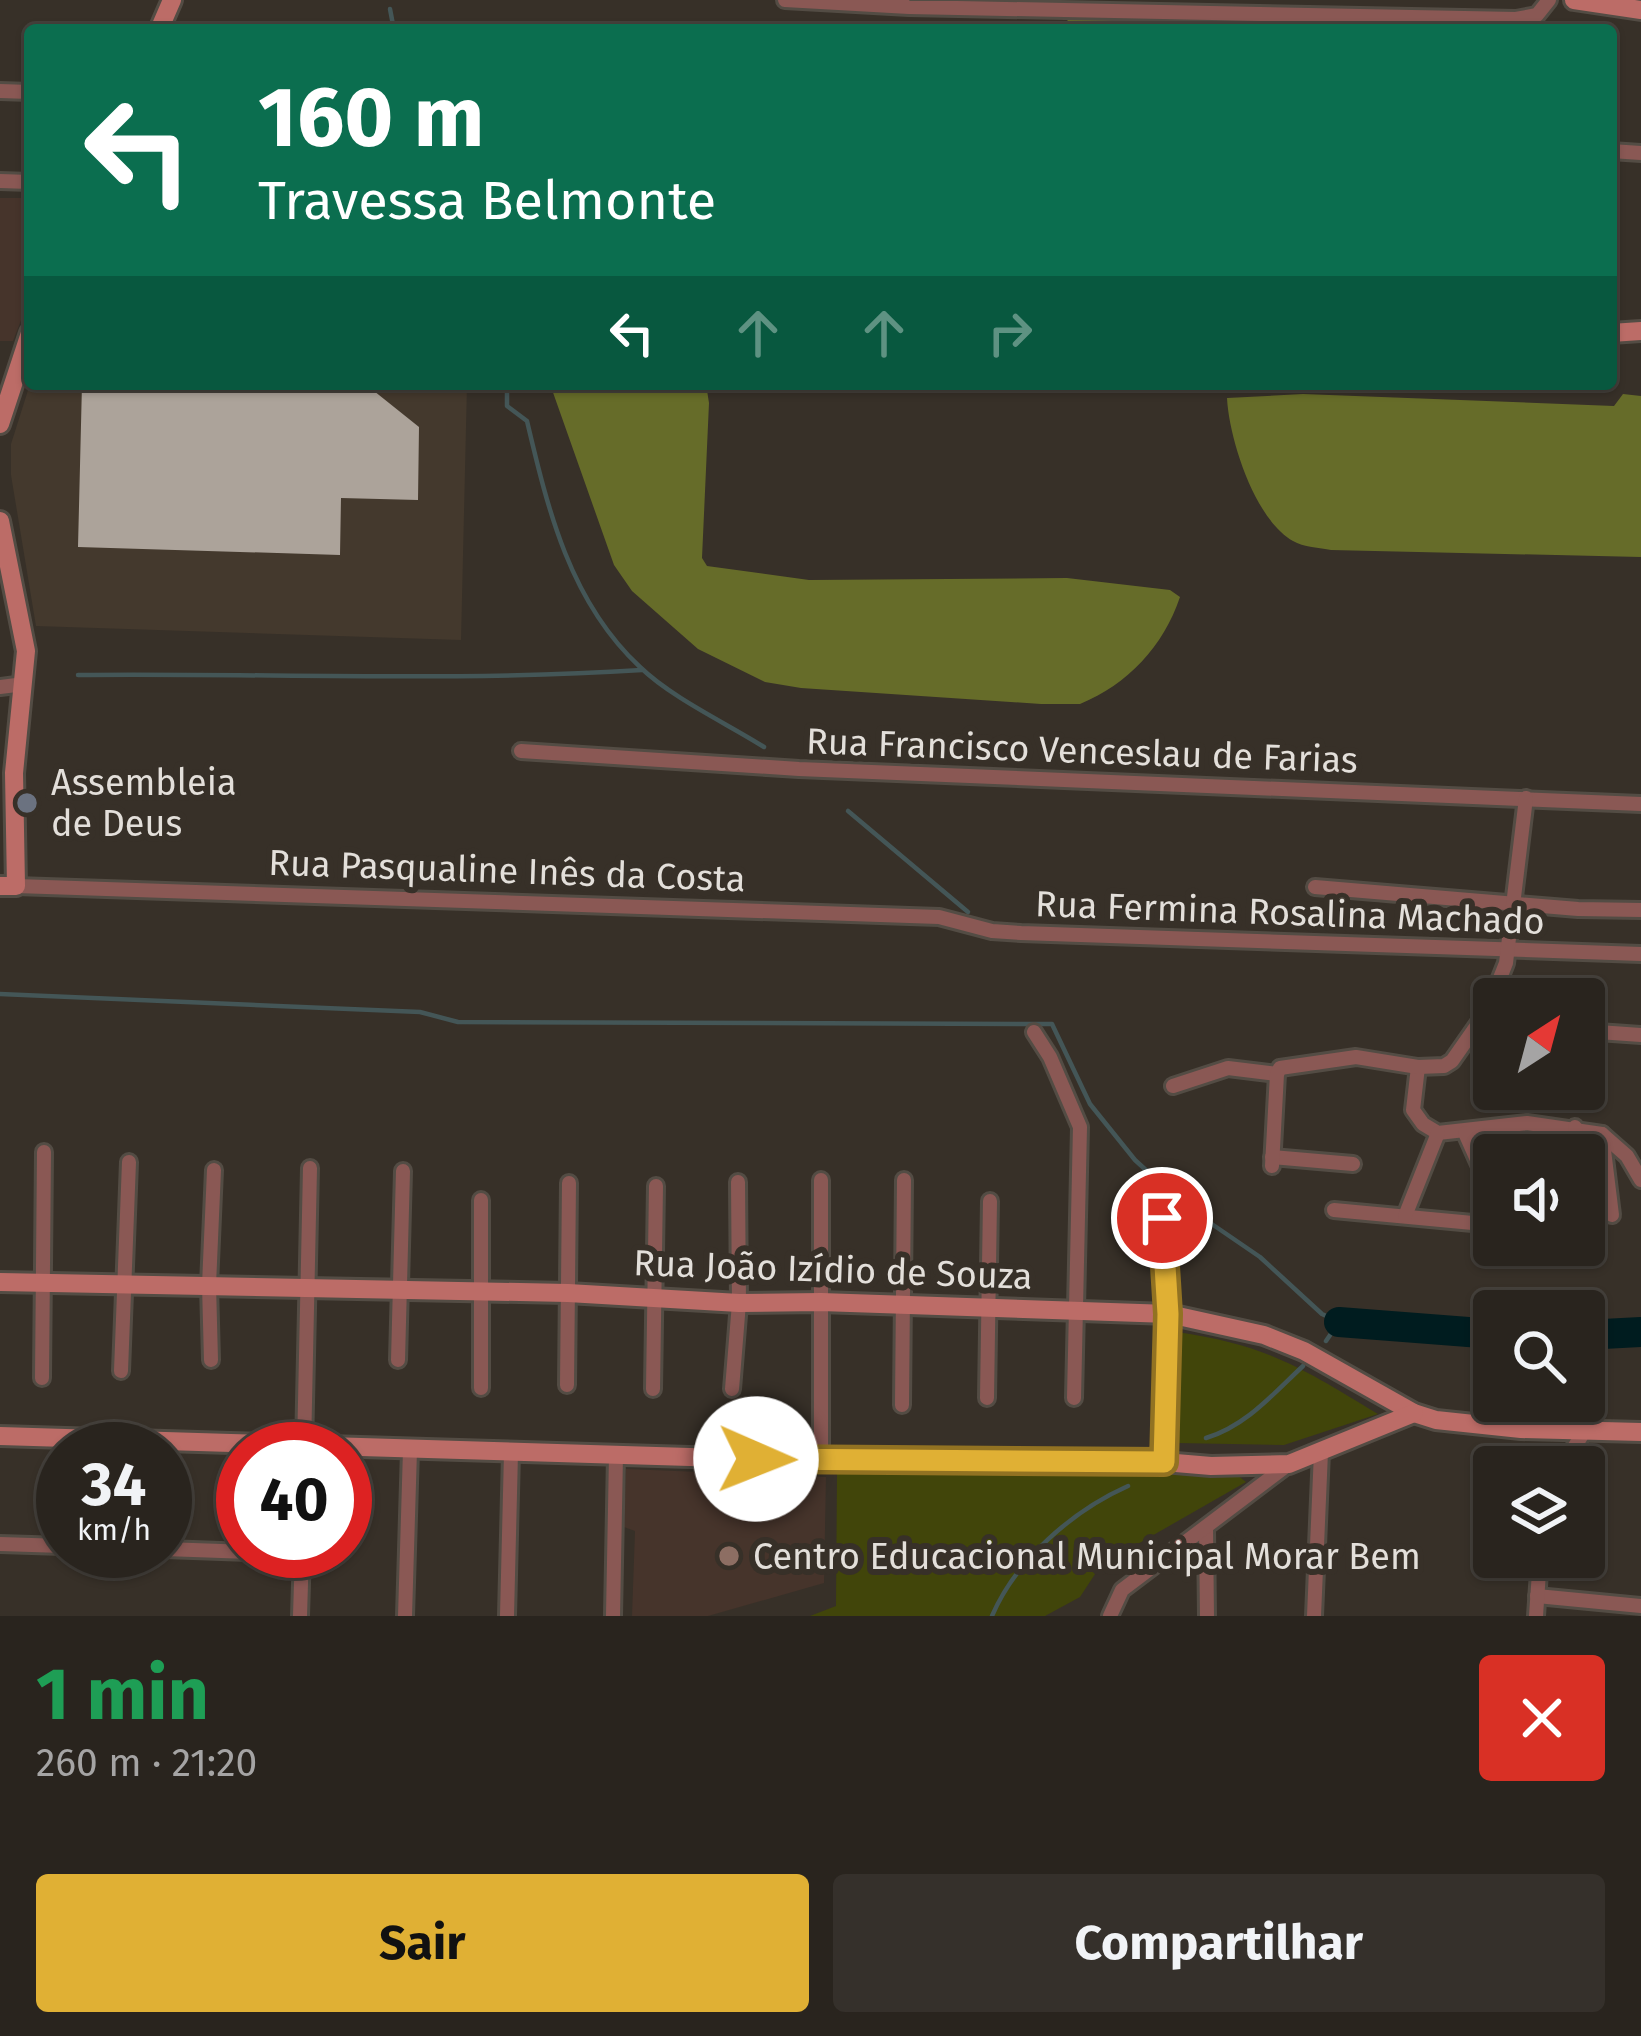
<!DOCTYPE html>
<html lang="pt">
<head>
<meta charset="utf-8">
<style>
  body { margin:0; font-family:"Fira Sans",sans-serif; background:#35302b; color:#f1f3f6; height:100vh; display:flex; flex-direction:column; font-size:45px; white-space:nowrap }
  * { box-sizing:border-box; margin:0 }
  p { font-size:39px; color:#a5a4a4 }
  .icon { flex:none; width:66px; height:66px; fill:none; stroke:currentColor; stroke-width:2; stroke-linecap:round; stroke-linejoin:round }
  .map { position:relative; height:1616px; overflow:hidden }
  .drawer { display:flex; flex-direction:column; background:#29241e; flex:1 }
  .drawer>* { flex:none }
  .banner { position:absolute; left:24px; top:24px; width:1593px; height:366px; border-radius:12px; box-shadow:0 3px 9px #0004,0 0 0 3px #45413c; background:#0b6e4f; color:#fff; overflow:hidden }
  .needle { width:78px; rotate:36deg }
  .fabs { position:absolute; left:1473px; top:978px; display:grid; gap:24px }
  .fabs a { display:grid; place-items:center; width:132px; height:132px; border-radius:12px; background:#29241e; box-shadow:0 3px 9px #0004,0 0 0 3px #45413c; font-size:60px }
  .speed { position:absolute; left:36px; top:1422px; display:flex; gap:24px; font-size:60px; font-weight:700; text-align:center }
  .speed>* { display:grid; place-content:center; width:156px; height:156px; border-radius:50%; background:#29241e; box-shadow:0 3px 9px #0004,0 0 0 3px #45413c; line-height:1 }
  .speed small { font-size:30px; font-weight:400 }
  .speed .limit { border:18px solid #d22; background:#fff; color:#111 }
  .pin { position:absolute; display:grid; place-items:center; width:102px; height:102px; color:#fff; margin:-51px; border:6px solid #fff; border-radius:50%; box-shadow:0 3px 12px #0007 }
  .me { position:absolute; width:132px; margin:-66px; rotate:91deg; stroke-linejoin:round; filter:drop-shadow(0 0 9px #0008) }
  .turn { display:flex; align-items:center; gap:42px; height:252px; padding:0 36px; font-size:54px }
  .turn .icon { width:156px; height:156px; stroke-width:2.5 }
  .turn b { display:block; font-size:84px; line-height:102px }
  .lanes { display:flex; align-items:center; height:114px; padding:0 36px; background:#0003; justify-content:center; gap:60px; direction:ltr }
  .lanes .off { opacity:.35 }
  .round { display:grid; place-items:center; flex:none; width:126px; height:126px; border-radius:12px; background:#35302b }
  .summary { display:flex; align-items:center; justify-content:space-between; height:204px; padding:0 36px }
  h1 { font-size:72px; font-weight:700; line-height:90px; color:#1e9e55 }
  .action { display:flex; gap:24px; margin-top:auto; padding:24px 36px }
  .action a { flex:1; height:138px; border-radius:12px; background:#e0b034; color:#111; font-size:48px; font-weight:700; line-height:138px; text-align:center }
  .action a+a { background:#35302b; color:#f1f3f6 }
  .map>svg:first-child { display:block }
  .built { fill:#44392d }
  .education { fill:#46342b }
  .green { fill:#41450a }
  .forest { fill:#666c29 }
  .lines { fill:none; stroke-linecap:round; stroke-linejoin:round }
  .stream { stroke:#445657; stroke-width:4.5 }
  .river { stroke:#001c1f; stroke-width:30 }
  .building { fill:#aca39a }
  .street-casing { stroke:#534c44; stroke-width:20 }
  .secondary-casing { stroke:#534c44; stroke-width:24 }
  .street { stroke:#8a5854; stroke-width:14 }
  .secondary { stroke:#bc6c67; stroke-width:18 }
  .route-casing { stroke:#927222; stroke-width:30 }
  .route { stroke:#e0b034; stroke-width:21 }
  .worship-dot { fill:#6b7280; stroke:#373028; stroke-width:4.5 }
  .education-dot { fill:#8d6e63; stroke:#373028; stroke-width:4.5 }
  .labels { text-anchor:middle; stroke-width:12; stroke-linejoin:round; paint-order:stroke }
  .street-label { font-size:36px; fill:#e3dfda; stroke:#373028 }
  .poi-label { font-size:36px; fill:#e3dfda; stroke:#373028; text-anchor:start }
</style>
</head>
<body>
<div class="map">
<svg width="1641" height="1616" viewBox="0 0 1641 1616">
  <rect width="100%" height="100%" fill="#373028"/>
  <path class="built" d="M 30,384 L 467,384 L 461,640 L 36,626 L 11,475 L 11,444 Z"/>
  <g class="education">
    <path d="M 0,198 L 30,198 L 30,297 L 13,341 L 0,341 Z"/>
    <path d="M 626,1469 L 826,1477 L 824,1583 L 708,1616 L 632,1616 L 635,1531 L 624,1527 Z"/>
  </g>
  <g class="green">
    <path d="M 1177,1332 C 1267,1345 1302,1368 1378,1414 L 1284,1445 L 1176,1443 Z"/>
    <path d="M 837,1473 L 1236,1474 L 1246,1482 L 1101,1565 L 1080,1597 L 1045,1616 L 810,1616 L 836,1606 Z"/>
  </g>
  <g class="forest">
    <path d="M 1073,15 L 1262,19 L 1267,30 L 1064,30 L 1064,24 Z"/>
    <path d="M 550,384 L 706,384 L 709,403 L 702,558 L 707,566 L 809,580 L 1067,578 L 1170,590 L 1180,597 C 1163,647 1128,684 1080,704 L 1041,704 L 801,688 L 765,682 L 698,649 L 632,591 L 614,565 Z"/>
    <path d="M 1303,394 L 1614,406 L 1623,394 L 1641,396 L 1641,557 L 1331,550 C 1320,548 1303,547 1293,541 C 1255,520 1229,439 1227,398 Z"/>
  </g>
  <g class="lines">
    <g class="stream">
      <path d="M 390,9 L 394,30"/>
      <path d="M 507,384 L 507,406 L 527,421 C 548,510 570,602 640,667 C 672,698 726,723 764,747"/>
      <path d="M 78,675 C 266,673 455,682 642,670"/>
      <path d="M 848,811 L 968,912"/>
      <path d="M 0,994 L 420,1012 L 458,1022 L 1052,1024 L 1090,1104 L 1135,1160 L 1184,1205 L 1260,1257 L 1322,1314 L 1339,1322 L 1326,1341"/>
      <path d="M 1206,1438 C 1246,1426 1273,1394 1303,1366"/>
      <path d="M 992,1616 C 1016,1560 1072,1511 1128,1486"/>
    </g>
    <g class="river">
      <path d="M 1339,1322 L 1494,1334"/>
      <path d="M 1584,1335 L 1641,1332"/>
    </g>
  </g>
  <path class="building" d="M 82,384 L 369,387 L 419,427 L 418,500 L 341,498 L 340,555 L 78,547 Z"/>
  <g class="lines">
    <defs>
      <g id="street">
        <path d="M 785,0 L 909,7 L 1516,19 L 1537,15 L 1549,0"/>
        <path d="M 0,91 L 30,92"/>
        <path d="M 1611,151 L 1641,153"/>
        <path d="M 0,181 L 30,182"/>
        <path d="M 0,687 L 24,684"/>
        <path d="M 521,751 L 799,769 L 1641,804"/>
        <path d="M 16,886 L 939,917 L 992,931 L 1021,933 L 1641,954"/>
        <path d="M 1315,887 L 1578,909 L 1641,910"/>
        <path d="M 1584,1031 L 1641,1035"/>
        <path d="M 1034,1032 L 1050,1057 L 1080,1127 L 1074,1398"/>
        <path d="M 1418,1067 L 1413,1110 L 1423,1124 L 1438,1133 L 1527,1123 L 1602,1134 L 1627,1156 L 1641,1180"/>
        <path d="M 1173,1086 L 1228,1068 L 1277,1074"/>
        <path d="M 1575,1127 L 1577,1155"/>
        <path d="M 1465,1133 L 1486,1180 L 1493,1225"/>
        <path d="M 1602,1134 L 1612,1215"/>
        <path d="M 1272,1157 L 1353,1164"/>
        <path d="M 1272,1166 L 1277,1074 L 1280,1068 L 1356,1057 L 1418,1067 L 1444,1066 L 1452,1061 L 1487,1011 L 1506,963 L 1526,798"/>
        <path d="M 481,1200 L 481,1388"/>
        <path d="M 1334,1210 L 1494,1225"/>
        <path d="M 1405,1216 L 1438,1133"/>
        <path d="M 1161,1218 L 1169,1314 L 1164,1462"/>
        <path d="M 1163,1235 L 1180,1214"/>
        <path d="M 211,1360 L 209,1285 L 214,1170"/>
        <path d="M 398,1360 L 403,1171"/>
        <path d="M 121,1371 L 129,1162"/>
        <path d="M 42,1378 L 44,1152"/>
        <path d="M 567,1385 L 569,1183"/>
        <path d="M 653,1389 L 656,1186"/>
        <path d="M 732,1389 L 739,1303 L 738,1182"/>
        <path d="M 987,1398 L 990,1201"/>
        <path d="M 902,1405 L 904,1180"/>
        <path d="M 304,1449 L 310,1168"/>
        <path d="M 821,1461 L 821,1180"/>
        <path d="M 1562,1467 L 1585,1430"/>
        <path d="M 1206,1528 L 1207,1616"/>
        <path d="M 0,1544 L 63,1546"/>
        <path d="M 165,1549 L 302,1554"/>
        <path d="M 1537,1596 L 1641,1606"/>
        <path d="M 300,1616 L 302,1551"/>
        <path d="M 405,1616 L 410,1450"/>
        <path d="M 507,1616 L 511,1453"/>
        <path d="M 613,1616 L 616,1455"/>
        <path d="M 1110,1616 L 1122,1590 L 1289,1464"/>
        <path d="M 1314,1616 L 1321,1452"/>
        <path d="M 1536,1616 L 1540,1557"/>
      </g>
      <g id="secondary">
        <path d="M 1574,0 L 1641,10"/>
        <path d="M 159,30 L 172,0"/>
        <path d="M 1611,333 L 1641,331"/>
        <path d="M 0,424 L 30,333"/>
        <path d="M 0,521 L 26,651 L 14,773 L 16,886 L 0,886"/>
        <path d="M 0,1282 L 568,1293 L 739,1303 L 821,1302 L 1169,1314 L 1264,1335 L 1304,1351 L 1414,1413 L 1436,1420 L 1521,1429 L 1641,1432"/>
        <path d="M 0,1436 L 821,1461 L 1164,1462 L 1211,1466 L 1289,1464 L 1414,1413"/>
      </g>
    </defs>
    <use href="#street" class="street-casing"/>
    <use href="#secondary" class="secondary-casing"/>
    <use href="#street" class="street"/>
    <use href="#secondary" class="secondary"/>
  </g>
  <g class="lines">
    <defs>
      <path id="route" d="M 756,1459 L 1164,1462 L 1168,1314 L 1162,1218"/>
    </defs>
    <use href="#route" class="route-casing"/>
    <use href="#route" class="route"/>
  </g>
  <circle class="worship-dot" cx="27" cy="803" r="12"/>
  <circle class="education-dot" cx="729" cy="1556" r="12"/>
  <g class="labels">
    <g class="street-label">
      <text transform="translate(1082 750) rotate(2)" y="13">Rua Francisco Venceslau de Farias</text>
      <text transform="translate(507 870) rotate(2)" y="13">Rua Pasqualine Inês da Costa</text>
      <text transform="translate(1290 912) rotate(2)" y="13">Rua Fermina Rosalina Machado</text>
      <text transform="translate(833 1269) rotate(2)" y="13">Rua João Izídio de Souza</text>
    </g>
    <g class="poi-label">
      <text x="51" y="795">Assembleia<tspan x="51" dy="41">de Deus</tspan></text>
      <text x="753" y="1569">Centro Educacional Municipal Morar Bem</text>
    </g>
  </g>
</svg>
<div class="fabs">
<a><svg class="needle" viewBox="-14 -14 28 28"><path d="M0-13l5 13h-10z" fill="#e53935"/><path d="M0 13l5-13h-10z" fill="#a5a4a4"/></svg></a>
<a><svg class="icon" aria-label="sound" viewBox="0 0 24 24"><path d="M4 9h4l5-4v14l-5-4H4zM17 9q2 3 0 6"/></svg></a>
<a><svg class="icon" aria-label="search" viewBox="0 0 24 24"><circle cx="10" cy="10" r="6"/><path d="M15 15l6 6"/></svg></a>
<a><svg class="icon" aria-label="layers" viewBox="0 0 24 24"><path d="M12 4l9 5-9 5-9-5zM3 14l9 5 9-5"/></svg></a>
</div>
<div class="speed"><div>34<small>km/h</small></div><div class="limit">40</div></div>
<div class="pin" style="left:1162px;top:1218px;background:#d93025"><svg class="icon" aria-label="arrive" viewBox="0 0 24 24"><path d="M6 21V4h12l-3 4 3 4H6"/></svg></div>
<svg class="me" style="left:756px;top:1459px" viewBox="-20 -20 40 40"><circle r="19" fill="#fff"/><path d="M0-13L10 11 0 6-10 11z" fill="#e0b034"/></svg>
<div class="banner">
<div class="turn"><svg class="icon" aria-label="left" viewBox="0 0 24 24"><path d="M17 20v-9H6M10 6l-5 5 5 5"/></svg><div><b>160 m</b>Travessa Belmonte</div></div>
<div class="lanes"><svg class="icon" aria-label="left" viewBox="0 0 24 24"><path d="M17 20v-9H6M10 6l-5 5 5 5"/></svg><svg class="icon off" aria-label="ahead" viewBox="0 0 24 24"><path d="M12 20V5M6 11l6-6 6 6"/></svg><svg class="icon off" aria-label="ahead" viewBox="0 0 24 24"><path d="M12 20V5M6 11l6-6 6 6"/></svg><svg class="icon off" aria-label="right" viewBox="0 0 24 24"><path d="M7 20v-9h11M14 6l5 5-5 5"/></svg></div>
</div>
</div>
<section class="drawer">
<div class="summary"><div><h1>1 min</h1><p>260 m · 21:20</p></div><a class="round" style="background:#d93025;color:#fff"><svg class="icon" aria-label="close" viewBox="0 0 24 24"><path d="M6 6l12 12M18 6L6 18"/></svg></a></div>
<div class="action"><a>Sair</a><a>Compartilhar</a></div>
</section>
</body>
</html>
